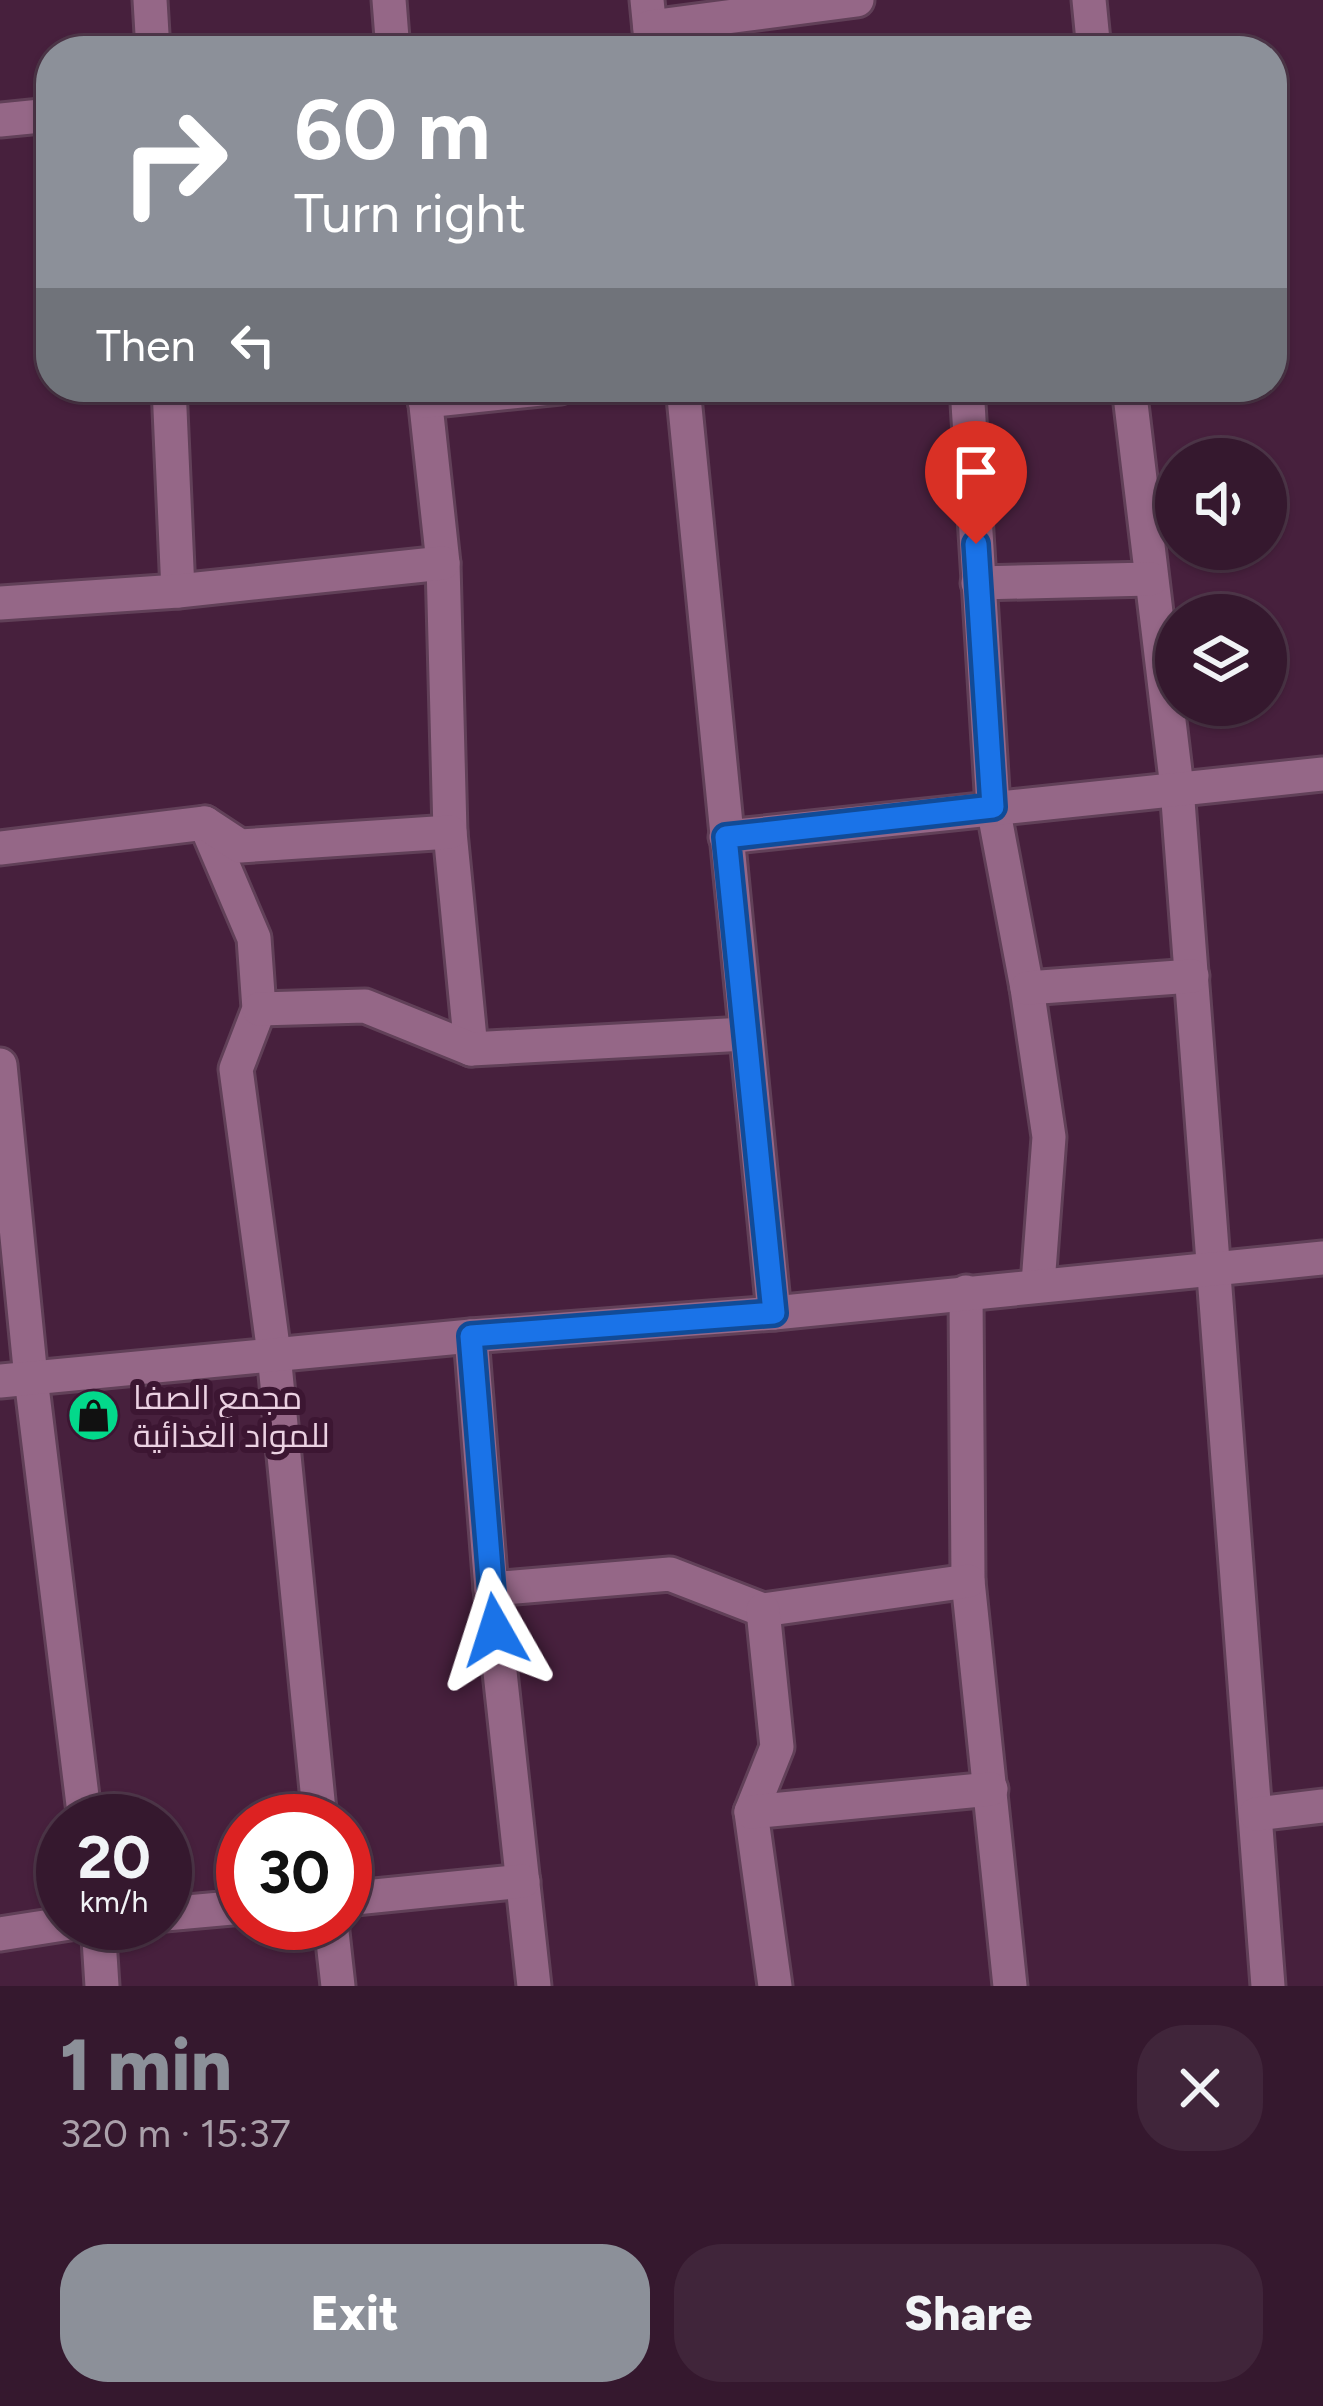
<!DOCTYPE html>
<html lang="en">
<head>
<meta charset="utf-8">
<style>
  body { margin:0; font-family:Figtree,Cairo,sans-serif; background:#40253a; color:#f1f3f6; height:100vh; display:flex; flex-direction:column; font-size:45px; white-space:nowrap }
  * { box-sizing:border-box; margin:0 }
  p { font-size:39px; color:#aaa0aa }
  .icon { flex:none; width:66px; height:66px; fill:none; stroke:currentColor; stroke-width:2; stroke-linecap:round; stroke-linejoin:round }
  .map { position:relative; height:1986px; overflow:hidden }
  .drawer { display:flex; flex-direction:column; background:#35182e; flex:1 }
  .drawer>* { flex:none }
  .hud { position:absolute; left:36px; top:36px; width:1251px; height:366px; border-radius:48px; box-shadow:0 3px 9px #0004,0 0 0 3px #4f374a; background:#8c9099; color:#fff; overflow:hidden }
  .controls { position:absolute; left:1155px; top:438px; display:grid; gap:24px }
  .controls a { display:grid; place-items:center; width:132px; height:132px; border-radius:50%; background:#35182e; box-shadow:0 3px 9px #0004,0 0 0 3px #4f374a; font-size:60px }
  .speed { position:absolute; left:36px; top:1794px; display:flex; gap:24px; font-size:60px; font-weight:700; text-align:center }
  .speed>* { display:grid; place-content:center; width:156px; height:156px; border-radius:50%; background:#35182e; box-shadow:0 3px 9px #0004,0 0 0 3px #4f374a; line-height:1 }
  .speed small { font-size:30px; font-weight:400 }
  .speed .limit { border:18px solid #d22; background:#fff; color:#111 }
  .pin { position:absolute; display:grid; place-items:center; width:102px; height:102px; color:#fff; margin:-123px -51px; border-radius:50% 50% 50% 0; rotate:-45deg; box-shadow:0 0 12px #0007 }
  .pin .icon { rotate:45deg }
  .me { position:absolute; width:132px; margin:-66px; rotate:354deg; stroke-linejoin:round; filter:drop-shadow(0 0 9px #0008) }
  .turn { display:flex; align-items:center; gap:42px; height:252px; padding:0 60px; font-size:54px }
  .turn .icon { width:156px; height:156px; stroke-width:2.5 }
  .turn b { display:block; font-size:84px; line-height:102px }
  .then { display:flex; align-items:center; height:114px; padding:0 60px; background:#0003; gap:24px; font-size:45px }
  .round { display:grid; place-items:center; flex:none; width:126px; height:126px; border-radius:48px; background:#40253a }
  .overview { display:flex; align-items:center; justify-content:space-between; height:204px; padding:0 60px }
  h1 { font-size:72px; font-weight:800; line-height:90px; color:#8c9099 }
  .button { display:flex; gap:24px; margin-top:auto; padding:24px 60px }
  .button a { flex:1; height:138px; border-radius:48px; background:#8c9099; color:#fff; font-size:48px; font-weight:800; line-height:138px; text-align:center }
  .button a+a { background:#40253a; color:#f1f3f6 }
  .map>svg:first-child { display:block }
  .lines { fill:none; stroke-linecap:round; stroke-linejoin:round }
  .minor-casing { stroke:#614058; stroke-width:39 }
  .minor { stroke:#956787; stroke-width:33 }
  .route-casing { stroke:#114b97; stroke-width:30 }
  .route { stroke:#1a73e8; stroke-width:21 }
  .labels { text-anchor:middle; stroke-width:12; stroke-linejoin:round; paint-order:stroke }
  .poi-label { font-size:33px; fill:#ebd1e2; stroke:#3c1632; text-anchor:start }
</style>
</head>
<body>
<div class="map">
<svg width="1323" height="1986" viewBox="0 0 1323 1986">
  <rect width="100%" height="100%" fill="#47203d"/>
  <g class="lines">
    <defs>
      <g id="minor">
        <path d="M 150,0 L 153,51"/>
        <path d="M 389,0 L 393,51"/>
        <path d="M 647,0 L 652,51"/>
        <path d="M 1089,0 L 1094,51"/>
        <path d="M 650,27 L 857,0"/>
        <path d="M 0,120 L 51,115"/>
        <path d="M 169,387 L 178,591"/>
        <path d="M 424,387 L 443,563 L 450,832 L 471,1049"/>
        <path d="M 683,387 L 774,1313"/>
        <path d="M 967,387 L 993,807 L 1027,988 L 1049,1137 L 1038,1284"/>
        <path d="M 1129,387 L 1177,788 L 1268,1986"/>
        <path d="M 425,401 L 560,387"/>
        <path d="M 978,583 L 1151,579"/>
        <path d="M 0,603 L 178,591 L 443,563"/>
        <path d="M 205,823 L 254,938 L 259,1009 L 236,1069 L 274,1354 L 320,1821"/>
        <path d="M 726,837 L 1323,774"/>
        <path d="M 0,848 L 205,823 L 240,846 L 450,832"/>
        <path d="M 1027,988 L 1192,976"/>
        <path d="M 259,1009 L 365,1006 L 471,1049 L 745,1034"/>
        <path d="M 0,1065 L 31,1378 L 85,1821"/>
        <path d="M 966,1292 L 968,1581 L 1010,1986"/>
        <path d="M 471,1336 L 491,1589 L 534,1986"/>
        <path d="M 0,1381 L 471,1336 L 774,1313 L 1323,1258"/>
        <path d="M 491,1589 L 670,1574 L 763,1610 L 968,1581"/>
        <path d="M 763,1610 L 777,1747 L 751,1812 L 775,1986"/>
        <path d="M 751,1812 L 991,1789"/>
        <path d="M 1256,1814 L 1323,1806"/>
        <path d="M 345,1899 L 523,1881"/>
        <path d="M 165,1914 L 243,1907"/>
        <path d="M 98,1923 L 102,1986"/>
        <path d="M 331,1923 L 338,1986"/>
        <path d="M 0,1934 L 70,1923"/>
      </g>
    </defs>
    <use href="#minor" class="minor-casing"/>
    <use href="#minor" class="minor"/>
  </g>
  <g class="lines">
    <defs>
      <path id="route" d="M 495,1630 L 471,1336 L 774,1313 L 726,837 L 993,807 L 976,544"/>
    </defs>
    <use href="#route" class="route-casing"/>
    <use href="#route" class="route"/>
  </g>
  <defs>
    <symbol id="shop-disc" viewBox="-11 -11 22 22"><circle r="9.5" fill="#03d98b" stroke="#3c1632"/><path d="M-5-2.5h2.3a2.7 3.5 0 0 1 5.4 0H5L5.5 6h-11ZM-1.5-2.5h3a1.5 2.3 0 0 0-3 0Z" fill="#111"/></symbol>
  </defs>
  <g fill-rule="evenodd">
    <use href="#shop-disc" x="64" y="1386" width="59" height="59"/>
  </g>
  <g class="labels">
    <g class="poi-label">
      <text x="133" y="1409">مجمع الصفا<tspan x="133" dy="38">للمواد الغذائية</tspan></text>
    </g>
  </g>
</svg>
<div class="controls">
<a><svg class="icon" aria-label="sound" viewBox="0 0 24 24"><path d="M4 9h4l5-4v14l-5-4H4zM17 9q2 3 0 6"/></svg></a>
<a><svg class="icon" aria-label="layers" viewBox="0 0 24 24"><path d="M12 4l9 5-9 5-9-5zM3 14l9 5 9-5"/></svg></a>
</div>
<div class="speed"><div>20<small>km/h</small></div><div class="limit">30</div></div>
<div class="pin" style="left:976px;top:544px;background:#d93025"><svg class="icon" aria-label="arrive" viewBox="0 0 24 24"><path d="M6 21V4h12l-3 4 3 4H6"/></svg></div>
<svg class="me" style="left:495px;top:1630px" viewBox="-20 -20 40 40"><path d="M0-17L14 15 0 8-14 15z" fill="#1a73e8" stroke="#fff" stroke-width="4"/></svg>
<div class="hud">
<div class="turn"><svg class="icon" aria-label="right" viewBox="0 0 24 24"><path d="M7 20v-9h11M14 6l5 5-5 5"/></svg><div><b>60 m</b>Turn right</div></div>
<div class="then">Then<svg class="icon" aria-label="left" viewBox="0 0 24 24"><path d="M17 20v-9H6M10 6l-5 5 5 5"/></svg></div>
</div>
</div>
<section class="drawer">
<div class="overview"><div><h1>1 min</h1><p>320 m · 15:37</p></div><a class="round"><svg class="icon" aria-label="close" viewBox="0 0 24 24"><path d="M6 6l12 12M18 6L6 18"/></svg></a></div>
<div class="button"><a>Exit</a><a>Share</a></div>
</section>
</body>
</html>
